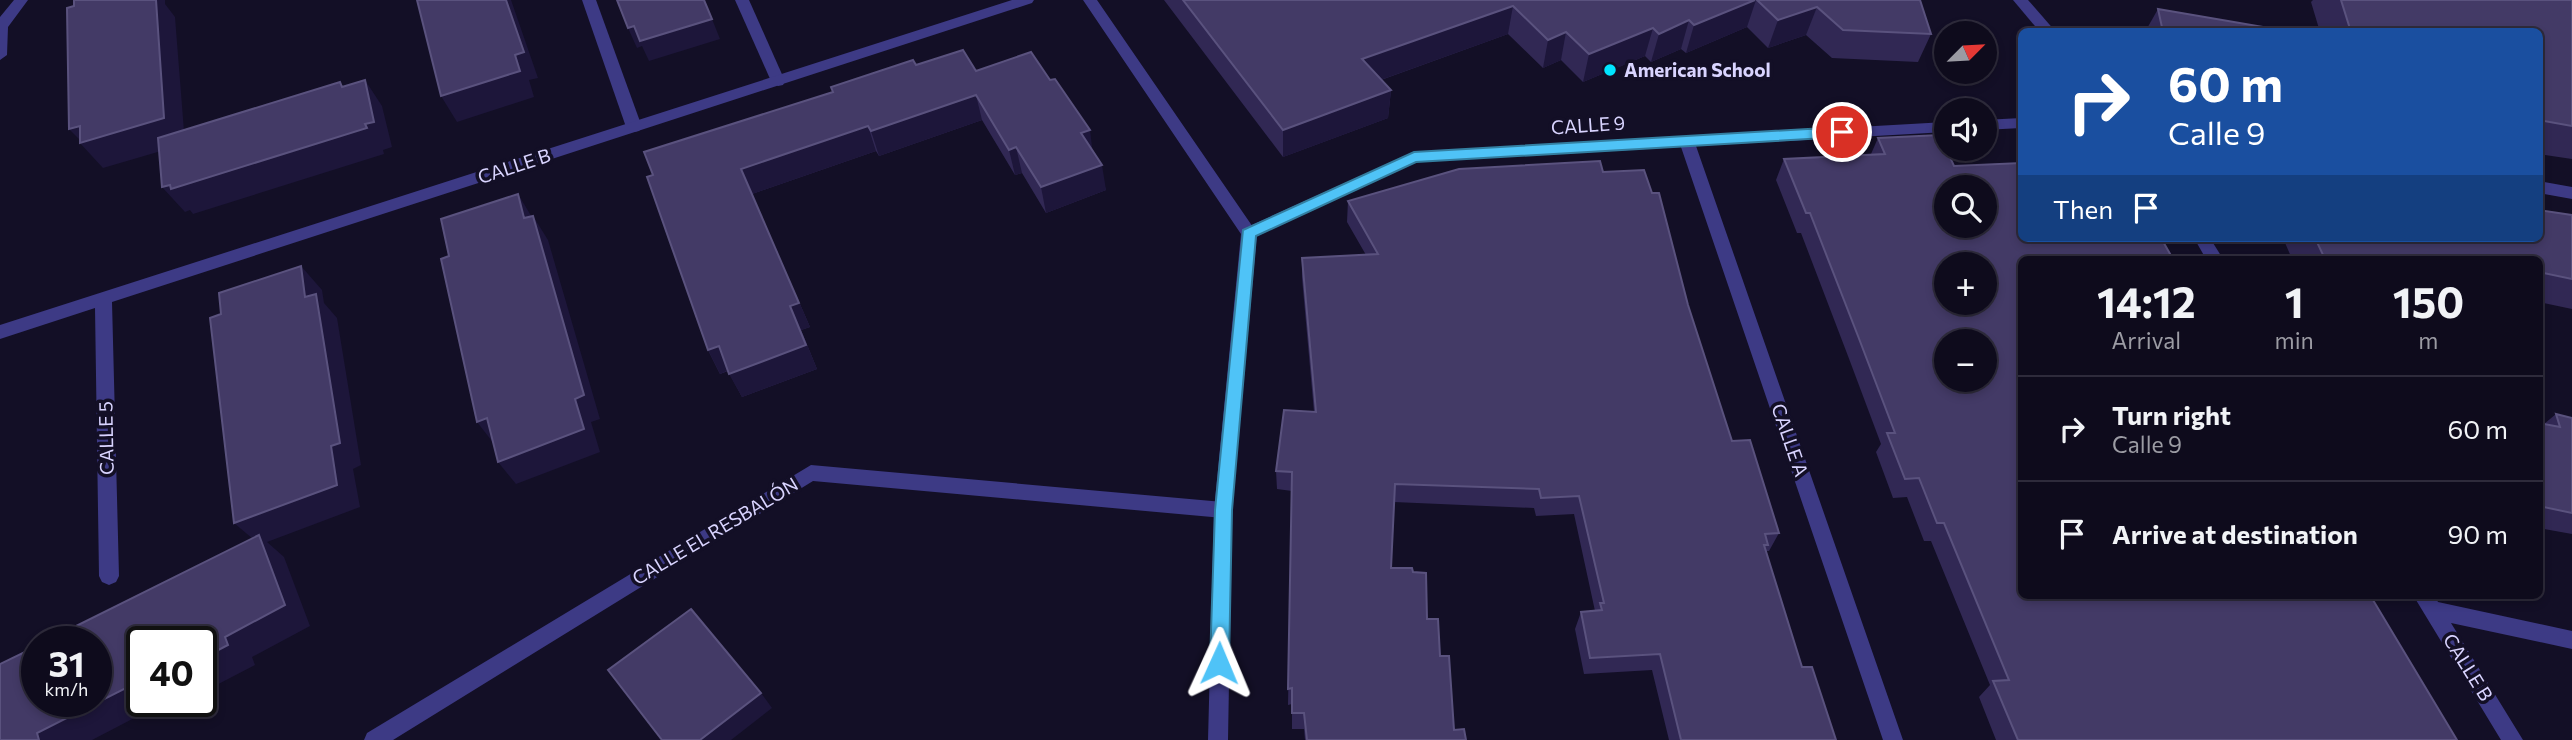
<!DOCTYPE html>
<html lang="en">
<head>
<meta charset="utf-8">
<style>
  body { margin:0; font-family:Commissioner,sans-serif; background:#171425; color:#f1f3f6; height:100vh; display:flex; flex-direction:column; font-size:26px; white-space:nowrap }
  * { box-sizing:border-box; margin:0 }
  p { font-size:23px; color:#9b9ba3 }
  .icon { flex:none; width:38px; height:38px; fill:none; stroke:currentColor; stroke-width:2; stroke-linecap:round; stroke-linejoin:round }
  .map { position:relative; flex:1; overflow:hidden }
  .details { position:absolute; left:2018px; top:256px; width:525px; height:343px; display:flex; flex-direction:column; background:#0e0b1c; border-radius:10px; box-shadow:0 4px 10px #0003,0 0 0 2px #2e2b3b }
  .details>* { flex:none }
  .banner { position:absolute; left:2018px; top:28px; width:525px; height:214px; border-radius:10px; box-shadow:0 4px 10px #0003,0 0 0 2px #2e2b3b; background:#1a4fa0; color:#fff; overflow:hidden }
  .needle { width:46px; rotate:66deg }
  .fabs { position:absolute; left:1934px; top:21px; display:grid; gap:14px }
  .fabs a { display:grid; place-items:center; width:63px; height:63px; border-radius:50%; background:#0e0b1c; box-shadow:0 4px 10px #0003,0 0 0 2px #2e2b3b; font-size:35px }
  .speed { position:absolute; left:21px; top:626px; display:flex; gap:14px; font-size:35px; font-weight:700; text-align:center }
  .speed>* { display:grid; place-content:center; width:91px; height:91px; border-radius:50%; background:#0e0b1c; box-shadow:0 4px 10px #0003,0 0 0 2px #2e2b3b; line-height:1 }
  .speed small { font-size:18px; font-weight:400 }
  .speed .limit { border:4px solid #111; border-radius:10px; background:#fff; color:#111 }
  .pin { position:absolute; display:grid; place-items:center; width:60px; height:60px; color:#fff; margin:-30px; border:4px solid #fff; border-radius:50%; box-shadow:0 2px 7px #0007 }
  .me { position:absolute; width:77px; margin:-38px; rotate:1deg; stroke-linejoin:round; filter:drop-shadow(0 0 5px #0008) }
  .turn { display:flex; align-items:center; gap:24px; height:147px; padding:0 35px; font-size:32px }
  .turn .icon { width:91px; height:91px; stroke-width:2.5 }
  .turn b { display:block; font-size:49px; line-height:60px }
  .then { display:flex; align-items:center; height:66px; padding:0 35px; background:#0003; gap:14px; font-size:26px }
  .eta { display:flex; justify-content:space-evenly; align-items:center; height:119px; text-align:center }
  .eta b { font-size:42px; font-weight:700; line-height:49px }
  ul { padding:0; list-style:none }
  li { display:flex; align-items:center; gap:21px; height:105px; padding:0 35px; border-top:2px solid #2e2b3b }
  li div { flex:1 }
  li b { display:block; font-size:26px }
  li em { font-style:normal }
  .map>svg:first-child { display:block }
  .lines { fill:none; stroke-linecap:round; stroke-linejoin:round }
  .service { fill:#3d3a85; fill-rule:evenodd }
  .minor { fill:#3d3a85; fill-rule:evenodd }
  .tertiary { fill:#3d3a85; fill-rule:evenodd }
  .wall { fill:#312854 }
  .shaded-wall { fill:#1d163a }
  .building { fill:#433a66; stroke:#5a527e; stroke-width:2; fill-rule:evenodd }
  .route { fill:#4fc3f7; stroke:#337fa1; stroke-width:2 }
  .poi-dot { fill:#00e5ff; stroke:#130f26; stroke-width:2.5 }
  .labels { text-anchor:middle; stroke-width:7; stroke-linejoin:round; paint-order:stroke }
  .poi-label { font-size:19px; font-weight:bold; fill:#d9d4ff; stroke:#130f26; text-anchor:start }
  .street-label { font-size:19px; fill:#d9d4ff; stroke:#130f26 }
</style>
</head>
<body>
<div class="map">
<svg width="2572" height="740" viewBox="0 0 2572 740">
  <rect width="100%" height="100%" fill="#130f26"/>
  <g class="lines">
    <g class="service">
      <path d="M 582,0 L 596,0 L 642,127 L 639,131 L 634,132 L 626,127 Z"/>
      <path d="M 735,0 L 749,0 L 785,81 L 783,85 L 778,86 L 771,81 Z"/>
    </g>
    <g class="minor">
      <path d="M 14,0 L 28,0 L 8,27 L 7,55 L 0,60 L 0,17 Z"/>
      <path d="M 1012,0 L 1034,0 L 1032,3 L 112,302 L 119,576 L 116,582 L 109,585 L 102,582 L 99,576 L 95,308 L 0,339 L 0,325 Z"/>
      <path d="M 2013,0 L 2028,0 L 2056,32 L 2040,32 Z"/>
      <path d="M 2021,118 L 2021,128 L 1984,130 L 1984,120 Z"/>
      <path d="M 1946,122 L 1946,132 L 1696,146 L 1903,740 L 1883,740 L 1681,147 L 1416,162 L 1255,237 L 1243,237 L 1241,233 L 1243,229 L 1414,152 Z"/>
      <path d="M 2539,181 L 2572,187 L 2572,199 L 2539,193 Z"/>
      <path d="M 2194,238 L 2210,238 L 2223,259 L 2206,259 Z"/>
      <path d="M 811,465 L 1223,502 L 1230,504 L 1232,510 L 1230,516 L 1223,518 L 813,481 L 393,740 L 364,740 L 367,733 Z"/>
      <path d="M 2413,595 L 2434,595 L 2438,602 L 2572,631 L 2572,649 L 2451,623 L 2523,740 L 2501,740 Z"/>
    </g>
    <path class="tertiary" d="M 1083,0 L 1097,0 L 1257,233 L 1232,510 L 1228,740 L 1208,740 L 1214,510 L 1241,234 Z"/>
  </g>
  <g class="wall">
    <path d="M 1164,0 L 1920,0 L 1931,34 L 1918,62 L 1832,58 L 1806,35 L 1768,48 L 1747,27 L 1686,53 L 1681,49 L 1651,62 L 1645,56 L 1583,82 L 1561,60 L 1543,68 L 1508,34 L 1381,80 L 1391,90 L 1388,118 L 1283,157 Z"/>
    <path d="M 2313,0 L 2572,0 L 2572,159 L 2539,154 L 2539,32 L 2320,32 L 2311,2 Z"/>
    <path d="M 2158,9 L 2292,32 L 2145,32 Z"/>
    <path d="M 916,65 L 976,71 L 1093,150 L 1106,190 L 1046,213 L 1022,173 L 1015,175 L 982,120 L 879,156 L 876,151 L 752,194 L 810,327 L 801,330 L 817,369 L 742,397 L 728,371 L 720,374 L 708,350 L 653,175 L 833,92 L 831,87 Z"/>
    <path d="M 1878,138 L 1954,166 L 2021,259 L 2021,595 L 2457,740 L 1996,740 L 1979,697 L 1990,685 L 1931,541 L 1924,541 L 1907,497 L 1893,498 L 1876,452 L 1881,444 L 1848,356 L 1801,233 L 1797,233 L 1776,180 L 1784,159 L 1871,154 Z"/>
    <path d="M 1603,172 L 1688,305 L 1732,441 L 1779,533 L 1769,551 L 1766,551 L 1802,667 L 1836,740 L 1669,740 L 1652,670 L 1584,674 L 1575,629 L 1581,612 L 1595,611 L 1574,514 L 1536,516 L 1534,508 L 1394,502 L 1391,568 L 1427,619 L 1440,656 L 1454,730 L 1466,740 L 1305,740 L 1304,729 L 1292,729 L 1292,704 L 1288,705 L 1292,491 L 1277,489 L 1276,471 L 1314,412 L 1302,278 L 1302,258 L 1366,255 L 1347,222 L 1348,201 Z"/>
    <path d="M 2572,215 L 2572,309 L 2539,302 L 2539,259 L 2292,259 L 2283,238 L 2539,238 Z"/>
    <path d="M 2556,414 L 2572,418 L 2572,534 L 2539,528 L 2539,423 L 2544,424 Z"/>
  </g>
  <g class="shaded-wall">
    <path d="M 151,0 L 165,0 L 165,4 L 175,17 L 185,144 L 103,168 L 80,143 L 82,142 L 69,129 Z"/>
    <path d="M 506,0 L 511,0 L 538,78 L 529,80 L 534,97 L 457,122 L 441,96 Z"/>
    <path d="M 1755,0 L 1756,0 L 1747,27 L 1686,53 L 1694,25 Z"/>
    <path d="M 1513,6 L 1508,34 L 1361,87 L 1362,59 Z"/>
    <path d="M 1817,7 L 1806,35 L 1768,48 L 1778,20 Z"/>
    <path d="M 712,19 L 720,39 L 649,61 L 642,46 L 637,48 L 628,28 L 634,26 Z"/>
    <path d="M 1689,20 L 1681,49 L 1651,62 L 1659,34 Z"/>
    <path d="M 1653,28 L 1645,56 L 1583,82 L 1589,54 Z"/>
    <path d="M 1566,32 L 1561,60 L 1543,68 L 1548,40 Z"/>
    <path d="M 365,80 L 382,106 L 392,147 L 383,150 L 384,154 L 193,214 L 190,210 L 185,212 L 162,187 L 365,124 Z"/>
    <path d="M 1391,90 L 1388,118 L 1283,157 L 1283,130 Z"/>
    <path d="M 976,95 L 982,120 L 879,156 L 871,131 Z"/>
    <path d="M 868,126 L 876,151 L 752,194 L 810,327 L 801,330 L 817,369 L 742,397 L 729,374 L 790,306 L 741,169 Z"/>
    <path d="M 1090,130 L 1093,155 L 1081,133 Z"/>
    <path d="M 1016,147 L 1022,173 L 1015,175 L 1009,150 Z"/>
    <path d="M 1102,165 L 1106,190 L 1046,213 L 1041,187 Z"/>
    <path d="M 518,194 L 533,219 L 524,218 Z"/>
    <path d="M 533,216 L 548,240 L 600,419 L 591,422 L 600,452 L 516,484 L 498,462 L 575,399 Z"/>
    <path d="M 301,266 L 322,290 L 324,303 L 337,318 L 361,465 L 353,469 L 360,507 L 267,542 L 284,557 L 310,626 L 252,657 L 255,665 L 201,693 L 201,659 L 260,545 L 234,523 L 305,297 Z"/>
    <path d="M 719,346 L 731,369 L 720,374 L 708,350 Z"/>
    <path d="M 487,418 L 495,445 L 477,422 Z"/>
    <path d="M 142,680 L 142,702 L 185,702 L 174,708 L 165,702 L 92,740 L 39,740 L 37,733 Z"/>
    <path d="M 761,693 L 772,708 L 731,740 L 700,740 Z"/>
  </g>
  <g class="building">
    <path d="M 74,0 L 156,0 L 164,118 L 80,143 L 80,126 L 69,129 L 67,8 L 74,6 Z"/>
    <path d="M 417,0 L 506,0 L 524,52 L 515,55 L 520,71 L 441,96 Z"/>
    <path d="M 617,0 L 704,0 L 712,19 L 640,41 L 634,26 L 628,28 Z"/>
    <path d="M 1183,0 L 1755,0 L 1694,25 L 1689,20 L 1659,34 L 1653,28 L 1589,54 L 1566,32 L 1548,40 L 1513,6 L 1362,59 L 1391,90 L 1283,130 Z"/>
    <path d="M 1757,0 L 1920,0 L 1931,34 L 1843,30 L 1817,7 L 1778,20 Z"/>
    <path d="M 2341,0 L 2572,0 L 2572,126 L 2539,120 L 2539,32 L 2351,32 Z"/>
    <path d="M 2158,9 L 2292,32 L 2163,32 Z"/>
    <path d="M 963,50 L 976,71 L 1031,52 L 1050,80 L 1055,79 L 1090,130 L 1081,133 L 1102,165 L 1041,187 L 1016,147 L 1009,150 L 976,95 L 871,131 L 868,126 L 741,169 L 799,303 L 790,306 L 806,345 L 729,374 L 719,346 L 708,350 L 647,177 L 653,175 L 644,152 L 833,92 L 831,87 L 913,60 L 916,65 Z"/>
    <path d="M 365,80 L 374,122 L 365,124 L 367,128 L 171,189 L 170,185 L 162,187 L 158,138 L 340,82 L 342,87 Z"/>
    <path d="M 1940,135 L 1954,166 L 2021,163 L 2021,238 L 2161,238 L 2173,259 L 2021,259 L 2021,595 L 2370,595 L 2457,740 L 2018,740 L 1993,681 L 2009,680 L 1944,523 L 1937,523 L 1919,478 L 1905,479 L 1887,433 L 1895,433 L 1858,336 L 1810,213 L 1806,213 L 1784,159 L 1885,154 L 1878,138 ZM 1946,187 L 1984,187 L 1984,226 L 1946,226 ZM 1946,264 L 1984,264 L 1984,303 L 1946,303 ZM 1946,341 L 1984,341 L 1984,380 L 1946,380 Z"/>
    <path d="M 1600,161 L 1603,172 L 1644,170 L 1652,193 L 1659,193 L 1688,305 L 1732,441 L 1750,440 L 1779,533 L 1765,534 L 1768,545 L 1764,545 L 1802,667 L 1812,667 L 1836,740 L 1681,740 L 1660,654 L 1590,658 L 1581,612 L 1602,610 L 1600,603 L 1604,603 L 1579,496 L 1541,498 L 1539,489 L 1395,484 L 1391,568 L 1412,568 L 1413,572 L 1426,573 L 1427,619 L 1438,619 L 1440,656 L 1449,656 L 1454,730 L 1464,729 L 1466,740 L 1307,740 L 1304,713 L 1292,713 L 1292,688 L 1288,689 L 1292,472 L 1276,471 L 1284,410 L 1316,412 L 1302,258 L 1378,254 L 1348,201 L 1459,169 Z"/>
    <path d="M 518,194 L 524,218 L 533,216 L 584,395 L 575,399 L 584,429 L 498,462 L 487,418 L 477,422 L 441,259 L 449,256 L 441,219 Z"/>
    <path d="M 2539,210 L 2572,215 L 2572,279 L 2539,272 L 2539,259 L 2444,259 L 2425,258 L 2426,259 L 2325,259 L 2315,238 L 2539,238 Z"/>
    <path d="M 301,266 L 305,297 L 316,294 L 340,443 L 331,446 L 337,485 L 234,523 L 210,318 L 221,314 L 219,293 Z"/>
    <path d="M 2556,414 L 2572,418 L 2572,513 L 2539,506 L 2539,423 L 2560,427 Z"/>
    <path d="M 259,535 L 285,605 L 225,637 L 228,645 L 201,659 L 201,642 L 142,642 L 142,680 L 37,733 L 39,740 L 0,740 L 0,664 L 37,646 L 37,702 L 96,702 L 96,642 L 44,642 Z"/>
    <path d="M 691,609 L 761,693 L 700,740 L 662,740 L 608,670 Z"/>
  </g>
  <path class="route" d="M 1842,127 L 1849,132 L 1842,137 L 1416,162 L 1256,236 L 1232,510 L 1229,663 L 1226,669 L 1219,672 L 1213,669 L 1210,663 L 1215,510 L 1243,230 L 1414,152 Z"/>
  <circle class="poi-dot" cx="1610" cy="70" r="7"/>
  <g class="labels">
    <g class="poi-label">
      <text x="1624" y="77">American School</text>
    </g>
    <g class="street-label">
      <text transform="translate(1588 125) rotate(-4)" y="7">CALLE 9</text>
      <text transform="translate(514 166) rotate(-18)" y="7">CALLE B</text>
      <text transform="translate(106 438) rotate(-91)" y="7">CALLE 5</text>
      <text transform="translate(1790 440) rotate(71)" y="7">CALLE A</text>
      <text transform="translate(715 531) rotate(-31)" y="7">CALLE EL RESBALÓN</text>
      <text transform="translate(2468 667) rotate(58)" y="7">CALLE B</text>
    </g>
  </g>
</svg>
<div class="fabs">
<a><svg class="needle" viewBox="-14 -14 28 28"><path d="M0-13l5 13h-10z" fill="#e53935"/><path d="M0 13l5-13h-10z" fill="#9b9ba3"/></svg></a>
<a><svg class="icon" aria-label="sound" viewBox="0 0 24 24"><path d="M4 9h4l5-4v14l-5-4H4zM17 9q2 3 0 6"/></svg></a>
<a><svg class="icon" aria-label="search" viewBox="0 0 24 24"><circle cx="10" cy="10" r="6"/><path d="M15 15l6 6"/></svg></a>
<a>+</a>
<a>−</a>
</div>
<div class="speed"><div>31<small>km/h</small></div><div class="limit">40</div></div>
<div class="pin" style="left:1842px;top:132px;background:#d93025"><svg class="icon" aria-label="arrive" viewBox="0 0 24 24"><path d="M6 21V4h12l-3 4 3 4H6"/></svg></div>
<svg class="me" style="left:1219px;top:663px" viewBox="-20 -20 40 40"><path d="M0-17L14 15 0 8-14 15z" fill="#4fc3f7" stroke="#fff" stroke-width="4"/></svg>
<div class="banner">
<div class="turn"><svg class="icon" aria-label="right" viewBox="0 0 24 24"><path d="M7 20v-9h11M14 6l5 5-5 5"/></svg><div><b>60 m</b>Calle 9</div></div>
<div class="then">Then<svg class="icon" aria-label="arrive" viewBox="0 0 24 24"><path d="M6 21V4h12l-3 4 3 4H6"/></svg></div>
</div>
<section class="details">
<div class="eta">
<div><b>14:12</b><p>Arrival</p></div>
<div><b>1</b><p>min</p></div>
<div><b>150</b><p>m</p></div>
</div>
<ul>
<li><svg class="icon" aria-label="right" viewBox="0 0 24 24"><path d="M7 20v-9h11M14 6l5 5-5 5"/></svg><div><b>Turn right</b><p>Calle 9</p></div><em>60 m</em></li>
<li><svg class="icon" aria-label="arrive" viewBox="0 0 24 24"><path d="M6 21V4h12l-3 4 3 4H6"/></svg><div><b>Arrive at destination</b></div><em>90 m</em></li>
</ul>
</section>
</div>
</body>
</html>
